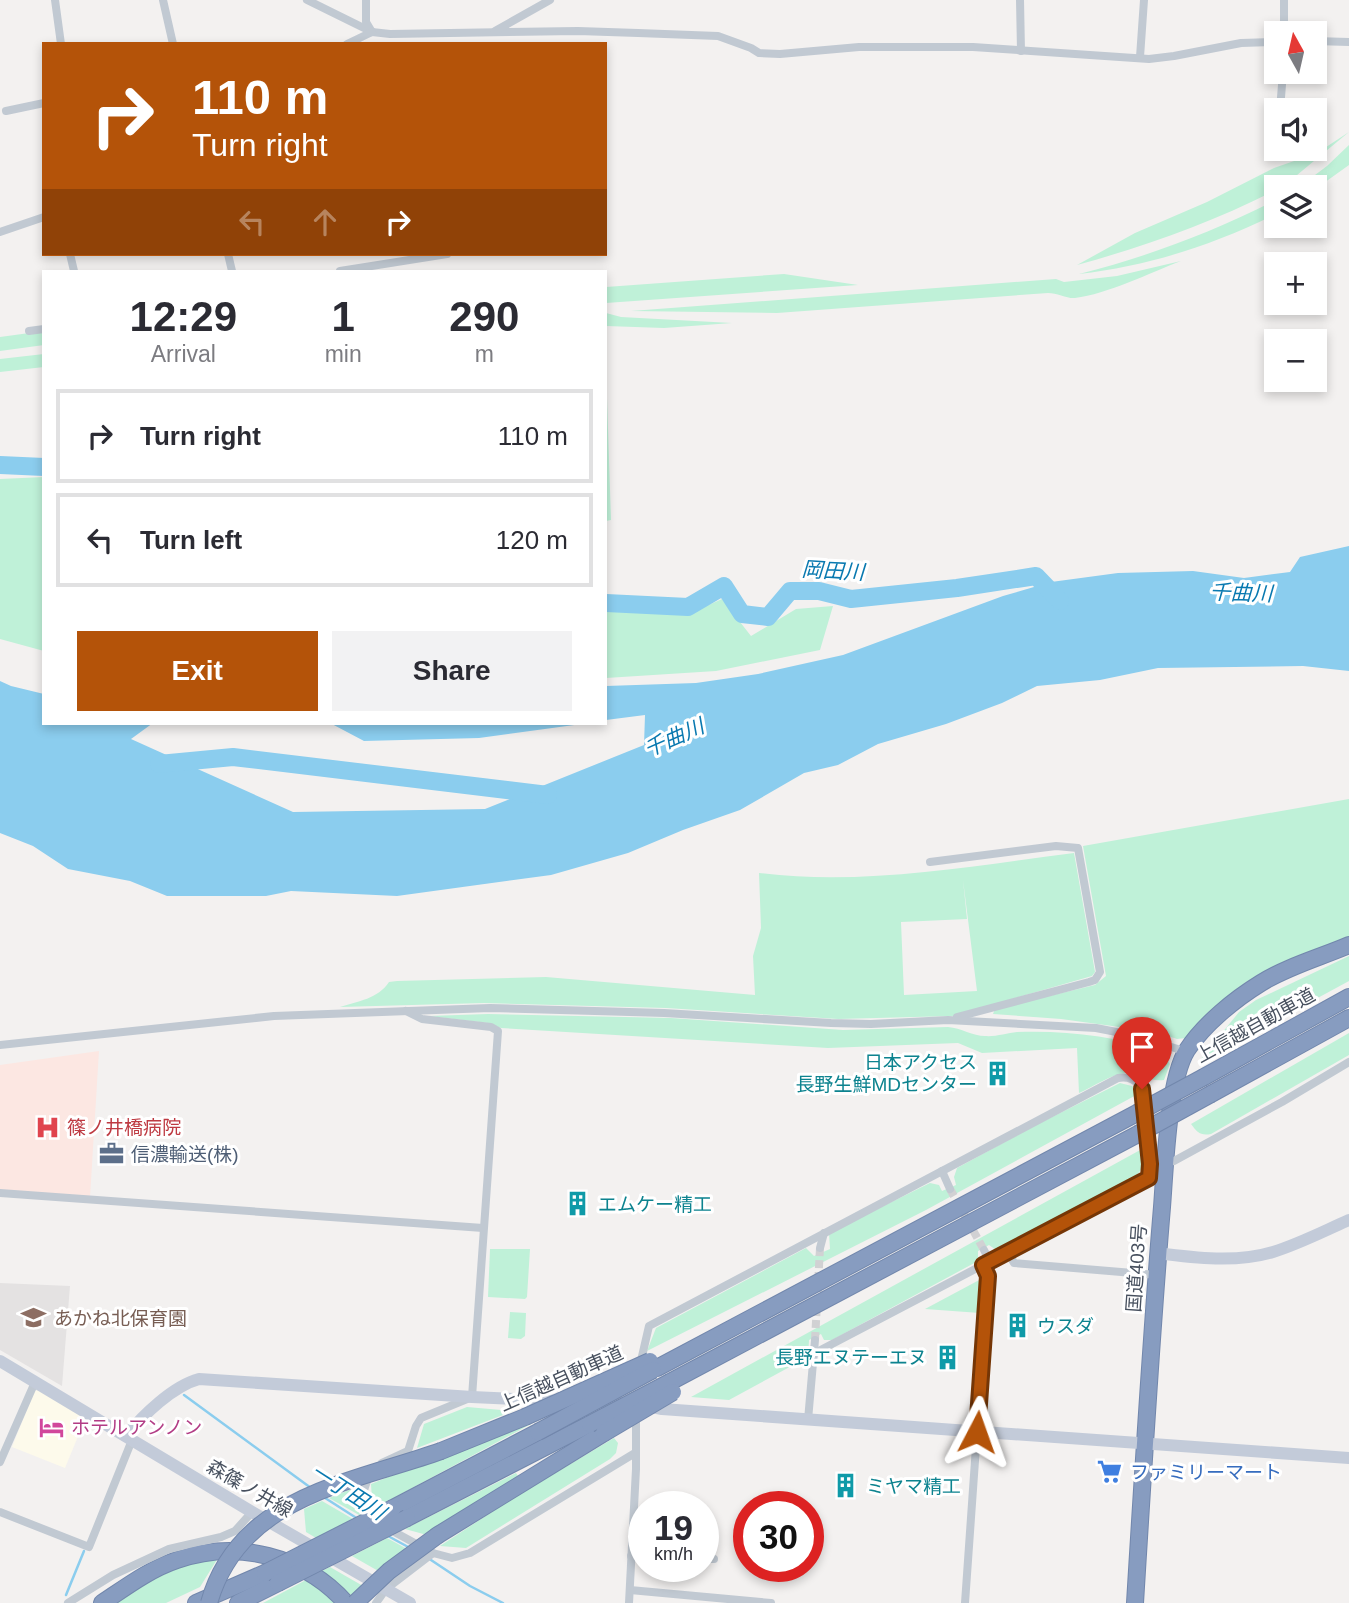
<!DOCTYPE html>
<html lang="en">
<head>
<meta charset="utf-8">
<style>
  body { margin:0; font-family:Arial,"Noto Sans JP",sans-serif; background:#f2f2f3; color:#2b2b33; height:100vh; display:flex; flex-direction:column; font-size:26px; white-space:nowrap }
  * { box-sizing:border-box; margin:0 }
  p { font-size:23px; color:#7c7c81 }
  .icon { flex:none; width:38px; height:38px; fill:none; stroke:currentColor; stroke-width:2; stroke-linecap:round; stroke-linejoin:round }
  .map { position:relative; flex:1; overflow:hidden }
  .details { position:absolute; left:42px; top:270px; width:565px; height:455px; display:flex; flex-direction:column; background:#fff; border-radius:0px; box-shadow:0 4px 10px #0003 }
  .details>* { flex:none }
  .banner { position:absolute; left:42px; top:42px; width:565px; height:214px; border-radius:0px; box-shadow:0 4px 10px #0003; background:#b45309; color:#fff; overflow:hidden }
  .needle { width:46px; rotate:352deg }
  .tools { position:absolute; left:1264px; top:21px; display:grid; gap:14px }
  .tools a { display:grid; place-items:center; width:63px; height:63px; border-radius:0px; background:#fff; box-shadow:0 4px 10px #0003; font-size:35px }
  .speed { position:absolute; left:628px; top:1491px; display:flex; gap:14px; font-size:35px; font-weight:700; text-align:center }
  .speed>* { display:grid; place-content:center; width:91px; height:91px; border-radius:50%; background:#fff; box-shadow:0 4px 10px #0003; line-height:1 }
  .speed small { font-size:18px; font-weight:400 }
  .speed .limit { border:10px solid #d22; background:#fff; color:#111 }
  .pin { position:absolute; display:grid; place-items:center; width:60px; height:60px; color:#fff; margin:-72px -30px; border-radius:50% 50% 50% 0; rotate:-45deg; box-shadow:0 0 7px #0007 }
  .pin .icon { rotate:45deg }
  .me { position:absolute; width:77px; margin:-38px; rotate:4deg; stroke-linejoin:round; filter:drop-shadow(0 0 5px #0008) }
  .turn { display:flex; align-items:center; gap:24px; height:147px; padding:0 35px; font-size:32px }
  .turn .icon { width:91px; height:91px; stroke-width:2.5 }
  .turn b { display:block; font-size:49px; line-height:60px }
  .lanes { display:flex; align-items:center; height:66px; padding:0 35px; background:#0003; justify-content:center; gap:35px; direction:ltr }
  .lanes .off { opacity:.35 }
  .eta { display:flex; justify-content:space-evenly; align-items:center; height:119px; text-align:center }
  .eta b { font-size:42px; font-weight:800; line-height:49px }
  .action { display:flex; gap:14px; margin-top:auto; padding:14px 35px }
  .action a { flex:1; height:80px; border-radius:0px; background:#b45309; color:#fff; font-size:28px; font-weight:800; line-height:80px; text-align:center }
  .action a+a { background:#f2f2f3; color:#2b2b33 }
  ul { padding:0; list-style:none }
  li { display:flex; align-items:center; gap:21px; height:94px; margin:0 14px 10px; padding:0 21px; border:4px solid #e1e1e2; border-radius:0px }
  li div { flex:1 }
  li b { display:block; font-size:26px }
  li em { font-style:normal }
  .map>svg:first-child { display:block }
  .commercial { fill:#fdfaeb }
  .education { fill:#e4e2e2 }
  .medical { fill:#fce7e2 }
  .green { fill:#bff1d8; fill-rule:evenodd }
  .water { fill:#8bcdee }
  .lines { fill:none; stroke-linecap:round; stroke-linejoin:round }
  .stream { stroke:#8bcdee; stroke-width:2.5 }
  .river { stroke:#8bcdee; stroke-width:18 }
  .street-tunnel { stroke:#d1d1d3; stroke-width:8; stroke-dasharray:8 4; stroke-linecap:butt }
  .highway-casing { stroke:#7287ac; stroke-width:18 }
  .street { stroke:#c1c9d2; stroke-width:8 }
  .secondary { stroke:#c3cbd9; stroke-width:12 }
  .highway { stroke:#879cc0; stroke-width:16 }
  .highway-bridge-casing { stroke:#7287ac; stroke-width:18; stroke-linecap:butt }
  .highway-bridge { stroke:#879cc0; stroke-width:16 }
  .route-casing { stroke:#753606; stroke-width:18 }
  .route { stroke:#b45309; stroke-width:12 }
  .labels { text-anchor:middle; stroke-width:6; stroke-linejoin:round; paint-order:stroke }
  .street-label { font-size:19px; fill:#48515f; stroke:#fff }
  .culture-label { font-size:19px; fill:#0d838f; stroke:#fff; text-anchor:start }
  .health-label { font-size:19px; fill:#be3a42; stroke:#fff; text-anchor:start }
  .service-label { font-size:19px; fill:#4e5e75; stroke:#fff; text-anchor:start }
  .education-label { font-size:19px; fill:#785e54; stroke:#fff; text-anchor:start }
  .hotel-label { font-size:19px; fill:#b23c85; stroke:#fff; text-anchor:start }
  .shop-label { font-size:19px; fill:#366cbe; stroke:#fff; text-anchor:start }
  .water-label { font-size:21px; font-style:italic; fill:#0979b0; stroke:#fff }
</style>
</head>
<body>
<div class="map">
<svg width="1349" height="1603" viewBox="0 0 1349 1603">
  <rect width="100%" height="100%" fill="#f3f1f0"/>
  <path class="commercial" d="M 41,1390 L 86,1417 L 65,1468 L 12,1447 L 33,1395 L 35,1391 Z"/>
  <path class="education" d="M 0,1283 L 70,1286 L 62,1386 L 0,1350 Z"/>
  <path class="medical" d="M 99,1051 L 90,1197 L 0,1190 L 0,1065 Z"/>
  <g class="green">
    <path d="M 1349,132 L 1285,185 L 1276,187 L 1276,190 C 1213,222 1146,246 1077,265 L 1135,233 L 1207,202 L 1274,168 L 1317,153 Z"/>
    <path d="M 1349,145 L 1349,165 L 1314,190 L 1314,187 L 1299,187 L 1327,166 Z"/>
    <path d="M 1276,200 L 1276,214 C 1213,245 1149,266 1079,274 C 1147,257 1213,232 1276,200 Z"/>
    <path d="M 1181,261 C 1150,273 1107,294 1075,298 C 1068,299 1057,293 1048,293 L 777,313 L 631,311 L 1056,279 L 1064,282 L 1117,276 Z"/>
    <path d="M 784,274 L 858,285 L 606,303 L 606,287 Z"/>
    <path d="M 606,313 L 621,317 L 732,323 L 664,328 L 606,326 Z"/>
    <path d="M 44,331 L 44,345 L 0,351 L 0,337 Z"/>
    <path d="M 44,354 L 44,367 L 0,372 L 0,359 Z"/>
    <path d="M 606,368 L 611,520 L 606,521 Z"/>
    <path d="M 44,477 L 44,651 L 0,639 L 0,479 Z"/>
    <path d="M 722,599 L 751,636 L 796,609 L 833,606 L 820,650 L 716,671 L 606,678 L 606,611 L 686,615 Z"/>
    <path d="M 1349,799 L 1349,938 L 1246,982 L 1203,1020 L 1186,1038 L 1177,1039 L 1156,1032 L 1061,1019 L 993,1014 L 995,1009 L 1095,985 L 1106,976 L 1083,846 Z"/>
    <path d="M 1074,853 L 1095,972 L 1092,976 L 953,1016 L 838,1019 L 666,1008 L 484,1003 L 340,1007 C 358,1001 378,999 389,982 L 397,981 L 546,977 L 755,995 L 753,956 L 761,928 L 759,873 C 864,886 970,866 1074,853 ZM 963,880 L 977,991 L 904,995 L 901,922 L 967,919 Z"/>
    <path d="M 1349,956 L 1349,981 L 1207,1058 L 1200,1060 L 1239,1012 L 1256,1000 Z"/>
    <path d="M 488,1014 L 671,1018 L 843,1030 L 948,1027 C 961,1028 973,1036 985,1036 C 995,1037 1007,1033 1017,1032 C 1067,1030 1115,1037 1162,1050 L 1170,1064 L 1164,1080 C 1149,1082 1138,1073 1126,1073 C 1111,1074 1093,1087 1079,1093 L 1077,1048 L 982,1053 L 958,1043 L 828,1048 L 501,1028 L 488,1023 L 429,1016 Z"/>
    <path d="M 1349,1033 L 1349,1055 L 1211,1134 C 1200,1136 1197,1132 1191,1124 Z"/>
    <path d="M 1120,1083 L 1132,1086 L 1138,1094 L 926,1210 L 647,1351 L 656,1328 L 806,1248 L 814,1256 L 830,1249 L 829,1233 L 930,1183 L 939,1185 L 942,1191 L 956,1185 L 954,1177 L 957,1168 L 1038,1124 Z"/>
    <path d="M 1142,1149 C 1145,1163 1144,1168 1134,1178 L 996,1250 L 989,1245 L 978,1251 L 978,1261 L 832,1340 L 824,1340 L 821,1334 L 809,1340 L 808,1357 L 729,1400 L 691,1397 Z"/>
    <path d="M 490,1249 L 530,1249 L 527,1297 L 525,1299 L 488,1297 Z"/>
    <path d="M 983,1278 L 980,1313 L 925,1309 Z"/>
    <path d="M 510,1312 L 526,1313 L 525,1336 L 521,1339 L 508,1338 Z"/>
    <path d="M 467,1407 L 513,1411 L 417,1448 L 424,1424 Z"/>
    <path d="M 529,1420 L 531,1424 L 375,1508 L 372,1499 L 371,1484 Z"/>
    <path d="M 614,1438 L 618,1443 L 616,1453 L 610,1459 L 466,1548 L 440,1546 L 510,1500 Z"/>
    <path d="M 516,1473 L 518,1476 L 427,1535 L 405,1529 Z"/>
    <path d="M 359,1486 L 356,1501 L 361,1515 L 359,1515 L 329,1498 Z"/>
    <path d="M 322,1501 L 353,1519 L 316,1538 L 306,1532 L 304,1509 Z"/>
    <path d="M 387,1538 L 407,1549 L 380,1572 L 352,1556 Z"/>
    <path d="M 218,1558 L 200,1587 L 166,1603 L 115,1603 C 147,1582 180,1562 218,1558 Z"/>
    <path d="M 330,1567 L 363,1586 L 352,1596 L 322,1571 Z"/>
    <path d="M 306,1580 L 339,1603 L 263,1603 Z"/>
  </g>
  <g class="water">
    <path d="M 1349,546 L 1349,671 L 1303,666 L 1158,668 L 1100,680 L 1037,686 L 1002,703 L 946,724 L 878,744 L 838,765 L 804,773 L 740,810 L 683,830 L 628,853 L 551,875 L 397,896 L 291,891 L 266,896 L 167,896 L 130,881 L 68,869 L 33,846 L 0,833 L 0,681 L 11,686 L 44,694 L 44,723 L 153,723 L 131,739 L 293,812 L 485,809 L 644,745 L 645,715 L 606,720 L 606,686 L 696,683 L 758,674 L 843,655 L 1003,596 L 1051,582 L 1118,573 L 1193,571 L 1244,578 L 1290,572 L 1300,557 Z"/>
    <path d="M 330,723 L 453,723 L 457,725 L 589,723 L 479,738 L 364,741 Z"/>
  </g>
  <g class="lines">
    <g class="stream">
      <path d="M 184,1395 L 311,1488"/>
      <path d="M 322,1496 L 358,1519"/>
      <path d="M 388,1536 L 410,1548"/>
      <path d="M 428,1558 L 470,1586 L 503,1603"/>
      <path d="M 66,1595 L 84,1551"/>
    </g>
    <g class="river">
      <path d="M 0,465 L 44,467"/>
      <path d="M 606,603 L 688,607 L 724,586 L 742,614 L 768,617 L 790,591 L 819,591 L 851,599 L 957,588 L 1036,576 L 1060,601"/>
      <path d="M 159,764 L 233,757 L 548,795"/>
    </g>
    <g class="street-tunnel">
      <path d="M 950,1189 L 984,1250"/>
      <path d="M 815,1340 L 820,1248"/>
    </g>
    <defs>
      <g id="highway">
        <path d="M 1204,1077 L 1349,997"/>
        <path d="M 1211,1094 L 1349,1018"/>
        <path d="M 657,1368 L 1137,1113"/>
        <path d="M 670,1382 L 1138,1134"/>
        <path d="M 441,1451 L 525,1417"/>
        <path d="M 393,1508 L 538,1432"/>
        <path d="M 407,1518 L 590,1424"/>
        <path d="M 438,1535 L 604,1433"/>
        <path d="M 102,1603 C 126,1587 150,1569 177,1560 C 237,1539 304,1556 346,1603"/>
        <path d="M 196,1603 L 265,1573"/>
        <path d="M 238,1603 L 278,1583"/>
        <path d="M 1135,1603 C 1143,1471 1151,1339 1162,1207 C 1165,1169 1168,1080 1187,1050 C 1204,1024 1235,999 1261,983 C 1286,967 1321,957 1349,945"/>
      </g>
    </defs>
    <use href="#highway" class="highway-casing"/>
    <g class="street">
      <path d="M 55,0 L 61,44"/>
      <path d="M 163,0 L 173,44"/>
      <path d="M 307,0 L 372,32 L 390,34 L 578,31 L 638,33 L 718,36 L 751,48 L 759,53 L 780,54 L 859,47 L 973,47 L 1149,59 L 1174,56 L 1241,43 L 1276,42"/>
      <path d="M 366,0 L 366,22 L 372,32"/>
      <path d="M 1020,0 L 1021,51"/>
      <path d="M 495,31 L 550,0"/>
      <path d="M 1284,33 L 1284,0"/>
      <path d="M 1314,41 L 1349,42"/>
      <path d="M 347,44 L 372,32"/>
      <path d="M 1140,57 L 1144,0"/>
      <path d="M 1280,110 L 1283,72"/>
      <path d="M 6,111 L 44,103"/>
      <path d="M 0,232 L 44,217"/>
      <path d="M 70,254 L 74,271"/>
      <path d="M 228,254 L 232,271"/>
      <path d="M 340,271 L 447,254"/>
      <path d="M 29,331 L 44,329"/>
      <path d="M 930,862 L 1056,846 L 1078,848 L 1100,972 L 1095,980 L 1089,982 L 957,1017"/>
      <path d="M 0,1045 L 274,1016 L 490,1008 L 664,1013 L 831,1023 L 871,1024 L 948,1020 L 1096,1028 L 1137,1036 L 1187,1052"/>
      <path d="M 1174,1161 L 1282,1102 L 1349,1062"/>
      <path d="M 942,1171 L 950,1189"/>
      <path d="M 0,1193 L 483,1228"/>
      <path d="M 820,1248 L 824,1233"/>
      <path d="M 984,1250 L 990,1262"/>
      <path d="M 1008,1252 L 1014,1263 L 1157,1275"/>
      <path d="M 640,1365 L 649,1326 L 1118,1078 C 1129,1076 1136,1080 1142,1089 L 1150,1164 L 1149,1178 L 813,1354"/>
      <path d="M 808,1420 L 815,1340"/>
      <path d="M 0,1462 L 35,1382"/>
      <path d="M 382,1463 L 408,1451 L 416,1426 L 421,1418 L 472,1397 L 498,1031 L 491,1027 L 422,1019 L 406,1011"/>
      <path d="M 370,1474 C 363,1490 357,1506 373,1519"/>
      <path d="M 0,1512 L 89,1547 L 132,1440"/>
      <path d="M 387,1528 L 433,1553"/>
      <path d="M 631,1556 L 644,1557"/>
      <path d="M 704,1559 L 714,1559"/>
      <path d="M 630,1590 L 771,1603"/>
      <path d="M 68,1603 L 113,1575 L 169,1549 L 221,1537 L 235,1531 L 252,1512"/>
      <path d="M 376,1603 L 386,1589 L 433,1553 L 452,1558 L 470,1553 L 635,1453"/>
      <path d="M 629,1603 L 636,1469 L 636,1413"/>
      <path d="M 965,1603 L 988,1276 L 983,1265"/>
    </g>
    <g class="secondary">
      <path d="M 1158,1253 C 1195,1258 1237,1263 1273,1252 C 1299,1244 1324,1231 1349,1220"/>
      <path d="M 0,1361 L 252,1512 L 410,1603"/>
      <path d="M 592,1402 L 637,1404 L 662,1409 L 1349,1458"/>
      <path d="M 126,1436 C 143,1415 173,1386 199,1379 L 472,1397 L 560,1401"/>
    </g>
    <use href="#highway" class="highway"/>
    <defs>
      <g id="highway-bridge">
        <path d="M 1137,1113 L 1204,1077"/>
        <path d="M 1138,1134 L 1211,1094"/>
        <path d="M 525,1417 L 650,1361"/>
        <path d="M 590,1424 L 670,1382"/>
        <path d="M 538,1432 L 653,1370"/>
        <path d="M 604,1433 L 673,1392"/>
        <path d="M 265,1573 L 393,1508"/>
        <path d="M 278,1583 L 407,1518"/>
        <path d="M 209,1603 C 239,1496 351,1483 441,1451"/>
        <path d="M 355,1603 L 389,1571 L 438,1535"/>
      </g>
    </defs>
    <use href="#highway-bridge" class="highway-bridge-casing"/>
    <use href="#highway-bridge" class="highway-bridge"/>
  </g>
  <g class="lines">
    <defs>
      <path id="route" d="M 977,1432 L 988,1276 L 983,1265 L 1149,1178 L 1150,1164 L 1142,1089"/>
    </defs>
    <use href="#route" class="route-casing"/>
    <use href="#route" class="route"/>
  </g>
  <defs>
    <symbol id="building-bare" viewBox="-9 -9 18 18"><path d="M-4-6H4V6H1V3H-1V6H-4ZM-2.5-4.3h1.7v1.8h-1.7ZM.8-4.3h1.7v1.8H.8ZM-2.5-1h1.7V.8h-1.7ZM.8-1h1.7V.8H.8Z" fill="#0f9aa8" stroke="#fff" stroke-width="2.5" paint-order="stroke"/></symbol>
    <symbol id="hospital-bare" viewBox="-9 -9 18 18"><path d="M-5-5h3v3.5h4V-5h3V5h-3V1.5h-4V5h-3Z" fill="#e0444e" stroke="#fff" stroke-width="2.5" paint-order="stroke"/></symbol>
    <symbol id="office-bare" viewBox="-9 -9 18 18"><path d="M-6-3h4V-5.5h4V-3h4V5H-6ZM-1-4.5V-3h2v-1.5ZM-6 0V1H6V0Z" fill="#5c6f8a" stroke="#fff" stroke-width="2.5" paint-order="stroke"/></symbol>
    <symbol id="school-bare" viewBox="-9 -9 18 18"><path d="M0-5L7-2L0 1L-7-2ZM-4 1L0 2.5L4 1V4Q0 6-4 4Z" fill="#8d6e63" stroke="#fff" stroke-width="2.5" paint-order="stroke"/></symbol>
    <symbol id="hotel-bare" viewBox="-9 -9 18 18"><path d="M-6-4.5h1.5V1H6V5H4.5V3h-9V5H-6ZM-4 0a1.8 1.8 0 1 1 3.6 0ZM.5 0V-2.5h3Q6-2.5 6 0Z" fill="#d1479c" stroke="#fff" stroke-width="2.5" paint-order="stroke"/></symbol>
    <symbol id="supermarket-bare" viewBox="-9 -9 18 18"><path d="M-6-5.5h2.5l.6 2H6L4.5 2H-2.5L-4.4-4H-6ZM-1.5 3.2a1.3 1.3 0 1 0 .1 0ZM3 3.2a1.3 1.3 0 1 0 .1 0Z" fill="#3f7fe0" stroke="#fff" stroke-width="2.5" paint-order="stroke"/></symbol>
  </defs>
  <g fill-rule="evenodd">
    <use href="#building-bare" x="980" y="1056" width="35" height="35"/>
    <use href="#hospital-bare" x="30" y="1110" width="35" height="35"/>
    <use href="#office-bare" x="94" y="1136" width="35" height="35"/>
    <use href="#building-bare" x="560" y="1186" width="35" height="35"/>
    <use href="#school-bare" x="16" y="1300" width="35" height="35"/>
    <use href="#building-bare" x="1000" y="1308" width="35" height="35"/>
    <use href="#building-bare" x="930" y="1340" width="35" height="35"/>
    <use href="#hotel-bare" x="34" y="1410" width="35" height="35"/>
    <use href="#supermarket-bare" x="1092" y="1454" width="35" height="35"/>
    <use href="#building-bare" x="828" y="1468" width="35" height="35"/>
  </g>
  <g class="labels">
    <g class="street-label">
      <text transform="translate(1255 1025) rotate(-29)" y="7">上信越自動車道</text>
      <text transform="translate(1136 1268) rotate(-86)" y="7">国道403号</text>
      <text transform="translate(561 1378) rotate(-24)" y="7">上信越自動車道</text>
      <text transform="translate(250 1488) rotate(30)" y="7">森篠ノ井線</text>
    </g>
    <g class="culture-label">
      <text x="977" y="1069" text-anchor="end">日本アクセス<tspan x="977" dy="22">長野生鮮MDセンター</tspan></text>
      <text x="598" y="1211">エムケー精工</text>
      <text x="1037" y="1333">ウスダ</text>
      <text x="927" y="1364" text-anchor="end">長野エヌテーエヌ</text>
      <text x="866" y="1493">ミヤマ精工</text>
    </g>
    <g class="health-label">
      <text x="67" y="1134">篠ノ井橋病院</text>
    </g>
    <g class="service-label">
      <text x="131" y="1161">信濃輸送(株)</text>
    </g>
    <g class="education-label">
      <text x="54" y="1325">あかね北保育園</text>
    </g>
    <g class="hotel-label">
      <text x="71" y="1434">ホテルアンノン</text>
    </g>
    <g class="shop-label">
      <text x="1130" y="1479">ファミリーマート</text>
    </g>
    <g class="water-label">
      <text transform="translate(833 571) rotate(3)" y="7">岡田川</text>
      <text transform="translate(1241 593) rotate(2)" y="7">千曲川</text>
      <text transform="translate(674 738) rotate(-24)" y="7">千曲川</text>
      <text transform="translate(348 1492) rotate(33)" y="7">一丁田川</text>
    </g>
  </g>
</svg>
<div class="tools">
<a><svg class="needle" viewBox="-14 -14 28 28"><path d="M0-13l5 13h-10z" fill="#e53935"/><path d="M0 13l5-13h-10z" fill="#7c7c81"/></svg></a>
<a><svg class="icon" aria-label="sound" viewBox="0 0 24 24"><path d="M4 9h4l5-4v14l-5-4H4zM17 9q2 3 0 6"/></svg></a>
<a><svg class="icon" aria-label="layers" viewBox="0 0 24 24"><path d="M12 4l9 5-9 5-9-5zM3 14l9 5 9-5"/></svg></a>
<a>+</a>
<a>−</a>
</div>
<div class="speed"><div>19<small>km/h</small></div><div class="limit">30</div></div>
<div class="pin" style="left:1142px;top:1089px;background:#d93025"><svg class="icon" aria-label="arrive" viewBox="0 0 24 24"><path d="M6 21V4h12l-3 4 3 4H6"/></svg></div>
<svg class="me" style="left:977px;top:1432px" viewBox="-20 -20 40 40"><path d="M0-17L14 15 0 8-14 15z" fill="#b45309" stroke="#fff" stroke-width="4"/></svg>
<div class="banner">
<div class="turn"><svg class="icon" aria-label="right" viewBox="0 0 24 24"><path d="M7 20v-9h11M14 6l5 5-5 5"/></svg><div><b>110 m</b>Turn right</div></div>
<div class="lanes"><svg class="icon off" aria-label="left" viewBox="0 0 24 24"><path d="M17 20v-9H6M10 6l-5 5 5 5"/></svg><svg class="icon off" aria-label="ahead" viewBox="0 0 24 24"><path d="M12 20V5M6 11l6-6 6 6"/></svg><svg class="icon" aria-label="right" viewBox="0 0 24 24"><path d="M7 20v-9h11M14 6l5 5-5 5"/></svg></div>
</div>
<section class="details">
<div class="eta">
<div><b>12:29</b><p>Arrival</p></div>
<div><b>1</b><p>min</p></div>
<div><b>290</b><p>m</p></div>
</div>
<ul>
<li><svg class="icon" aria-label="right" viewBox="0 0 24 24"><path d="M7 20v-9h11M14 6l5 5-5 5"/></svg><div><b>Turn right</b></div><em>110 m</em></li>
<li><svg class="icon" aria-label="left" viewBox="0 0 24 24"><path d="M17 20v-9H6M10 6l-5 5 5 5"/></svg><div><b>Turn left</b></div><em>120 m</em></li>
</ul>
<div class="action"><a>Exit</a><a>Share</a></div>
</section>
</div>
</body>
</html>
